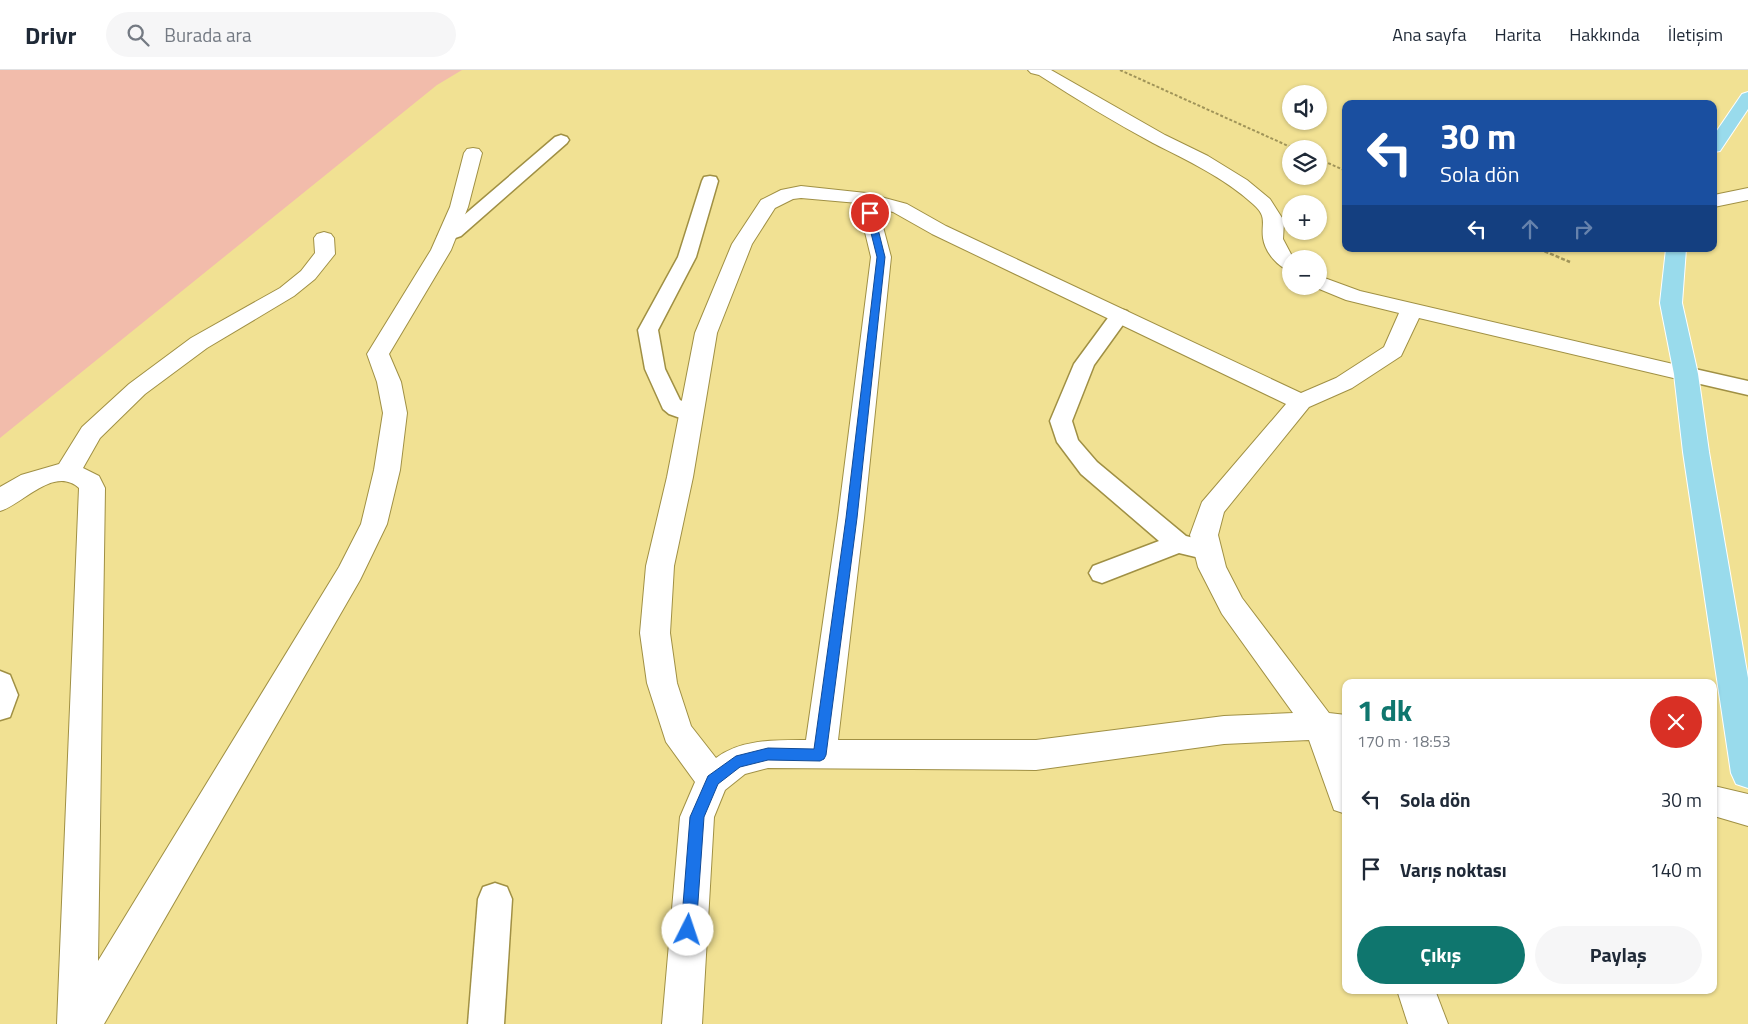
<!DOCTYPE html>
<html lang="tr">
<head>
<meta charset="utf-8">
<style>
  body { margin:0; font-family:"Titillium Web",sans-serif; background:#f6f6f7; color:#1f2937; height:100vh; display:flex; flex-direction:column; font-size:19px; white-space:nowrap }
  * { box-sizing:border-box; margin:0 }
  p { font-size:16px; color:#747a83 }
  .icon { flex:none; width:28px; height:28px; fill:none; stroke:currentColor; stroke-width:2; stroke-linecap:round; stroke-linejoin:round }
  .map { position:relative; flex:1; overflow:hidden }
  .details { position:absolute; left:1342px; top:609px; width:375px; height:315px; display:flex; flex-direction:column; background:#fff; border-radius:10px; box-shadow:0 1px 4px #0004 }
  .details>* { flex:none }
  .hud { position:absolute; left:1342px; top:30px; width:375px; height:152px; border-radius:10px; box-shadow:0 1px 4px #0004; background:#1a4fa0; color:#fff; overflow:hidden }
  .fabs { position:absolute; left:1282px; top:15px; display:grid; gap:10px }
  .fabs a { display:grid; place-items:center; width:45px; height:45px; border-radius:50%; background:#fff; box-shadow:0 1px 4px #0004; font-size:25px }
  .pin { position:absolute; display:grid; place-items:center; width:42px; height:42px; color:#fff; margin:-21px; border:2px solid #fff; border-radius:50%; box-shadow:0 1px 5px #0007 }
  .me { position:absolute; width:55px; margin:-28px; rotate:4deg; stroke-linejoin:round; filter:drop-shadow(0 0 4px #0008) }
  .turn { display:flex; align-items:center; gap:18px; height:105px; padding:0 15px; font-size:22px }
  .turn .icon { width:65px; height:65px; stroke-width:2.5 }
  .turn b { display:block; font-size:35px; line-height:42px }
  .lanes { display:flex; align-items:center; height:48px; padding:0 15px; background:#0003; justify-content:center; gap:25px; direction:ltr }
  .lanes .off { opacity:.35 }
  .round { display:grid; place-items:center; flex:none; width:52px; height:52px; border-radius:26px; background:#f6f6f7 }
  .headline { display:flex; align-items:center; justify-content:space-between; height:85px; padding:0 15px }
  h1 { font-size:30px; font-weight:700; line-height:38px; color:#0f766e }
  .cta { display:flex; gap:10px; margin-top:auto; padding:10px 15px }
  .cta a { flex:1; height:58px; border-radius:30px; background:#0f766e; color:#fff; font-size:20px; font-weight:700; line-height:58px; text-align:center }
  .cta a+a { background:#f6f6f7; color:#1f2937 }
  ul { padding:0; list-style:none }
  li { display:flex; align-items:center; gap:15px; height:70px; padding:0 15px }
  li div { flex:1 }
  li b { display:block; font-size:19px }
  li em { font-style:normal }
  header { display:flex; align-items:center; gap:30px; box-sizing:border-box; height:70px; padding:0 25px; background:#fff; border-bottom:1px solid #e0e1e3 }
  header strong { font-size:24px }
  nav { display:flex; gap:28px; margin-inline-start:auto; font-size:18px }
  .search { width:350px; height:45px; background:#f6f6f7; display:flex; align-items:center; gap:12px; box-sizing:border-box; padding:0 18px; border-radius:28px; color:#747a83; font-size:19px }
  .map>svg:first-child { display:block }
  .green { fill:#f2bcab }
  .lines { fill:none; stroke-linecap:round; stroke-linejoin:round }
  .service-casing { stroke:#a09044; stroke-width:3 }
  .minor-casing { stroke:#a09044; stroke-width:2 }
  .primary-casing { stroke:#fff; stroke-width:2 }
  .path-far1 { stroke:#a09459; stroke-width:2; stroke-dasharray:3 2; stroke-linecap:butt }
  .path { stroke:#a09459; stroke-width:2.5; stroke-dasharray:4 2; stroke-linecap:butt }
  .service { fill:#fff; fill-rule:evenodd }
  .minor { fill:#fff; fill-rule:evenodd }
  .primary { fill:#99dbec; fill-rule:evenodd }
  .route { fill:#1a73e8; stroke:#114b97 }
</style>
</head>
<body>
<header>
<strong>Drivr</strong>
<div class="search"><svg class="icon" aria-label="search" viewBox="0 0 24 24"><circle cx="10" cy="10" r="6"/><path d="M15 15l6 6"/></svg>Burada ara</div>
<nav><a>Ana sayfa</a><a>Harita</a><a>Hakkında</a><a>İletişim</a></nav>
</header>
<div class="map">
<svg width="1748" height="954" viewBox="0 0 1748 954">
  <rect width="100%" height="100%" fill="#f1e193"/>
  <path class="green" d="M 0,0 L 462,0 L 437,15 L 0,368 Z"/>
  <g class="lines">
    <defs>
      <g id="service">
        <path d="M 561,65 L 567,67 L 569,70 L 567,73 L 461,166 L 447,171 L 441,170 L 438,166 L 441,162 L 449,158 L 555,67 Z"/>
        <path d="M 710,106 L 716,107 L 718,111 L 696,187 L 658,260 L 665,299 L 680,330 L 699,339 L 702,344 L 699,349 L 691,351 L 683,349 L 669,344 L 663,339 L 645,299 L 638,260 L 678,187 L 702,111 L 704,107 Z"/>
        <path d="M 1120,239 L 1127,241 L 1130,245 L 1094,295 L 1072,351 L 1078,370 L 1097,392 L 1186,466 L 1217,474 L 1221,481 L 1217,488 L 1208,490 L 1179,483 L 1102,513 L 1093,510 L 1089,503 L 1093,496 L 1159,471 L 1081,404 L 1057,372 L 1050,351 L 1074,294 L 1113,241 Z"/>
        <path d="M 1686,297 L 1748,311 L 1748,325 L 1679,309 L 1675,304 L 1679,299 Z"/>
        <path d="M 0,601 L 10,605 L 18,625 L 10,647 L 0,650 Z"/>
        <path d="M 495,813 L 507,817 L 512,829 L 504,954 L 468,954 L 478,829 L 483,817 Z"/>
      </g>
      <g id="minor">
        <path d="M 1028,0 L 1051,0 L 1165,65 L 1208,86 L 1247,110 L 1270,129 L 1284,151 L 1283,169 L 1292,186 L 1295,189 L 1291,189 L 1291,201 C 1278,198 1265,182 1263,168 C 1261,153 1268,147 1253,134 C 1223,107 1188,91 1153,73 C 1114,52 1076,29 1039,5 L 1031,3 Z"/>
        <path d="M 473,78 L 479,79 L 482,83 L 468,137 L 451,180 L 389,284 L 401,312 L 407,343 L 400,400 L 387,454 L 360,510 L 104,954 L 57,954 L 79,418 C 54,395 22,435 0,441 L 0,417 L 21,405 L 59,394 L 82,357 L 129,314 L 191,268 L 280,218 L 301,201 L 315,183 L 314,168 L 317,164 L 324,162 L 331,164 L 334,168 L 335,184 L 315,209 L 294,226 L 207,278 L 145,324 L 100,368 L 83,398 L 99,406 L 105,418 L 98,891 L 339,497 L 361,454 L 374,400 L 383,343 L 377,312 L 367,284 L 431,180 L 450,137 L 464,83 L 467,79 Z"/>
        <path d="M 801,116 L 866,123 L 907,134 L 946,156 L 1301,323 L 1336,308 L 1384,277 L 1399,243 L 1346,230 L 1312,216 L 1319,216 L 1319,206 L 1360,221 L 1686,297 L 1694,299 L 1698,304 L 1694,309 L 1686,311 L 1419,248 L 1401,286 L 1352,318 L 1309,337 L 1224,442 L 1218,465 L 1226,497 L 1242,528 L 1329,643 L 1346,645 L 1346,673 L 1342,672 L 1346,684 L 1346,744 L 1334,740 L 1309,670 L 1224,674 L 1036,700 L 768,698 L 745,704 L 725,720 L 714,747 L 702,954 L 662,954 L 680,747 L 695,712 L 666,672 L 647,613 L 640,563 L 646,496 L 667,407 L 695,263 L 732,174 L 761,130 L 781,120 ZM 801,128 L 858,133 L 871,187 L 838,448 L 806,670 C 776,670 741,669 716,688 L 691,656 L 677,613 L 670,563 L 674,496 L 693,407 L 717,263 L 752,174 L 775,138 L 793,129 ZM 878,138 L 893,142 L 932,164 L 1286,334 L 1202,432 L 1190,465 L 1198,497 L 1222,544 L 1293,643 L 1224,646 L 1036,670 L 838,670 L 864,448 L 891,187 Z"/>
        <path d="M 1748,118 L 1748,130 L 1714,137 L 1714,125 Z"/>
        <path d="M 1714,716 L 1748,724 L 1748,756 L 1714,746 Z"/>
        <path d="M 1397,920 L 1435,920 L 1448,954 L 1408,954 Z"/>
      </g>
      <g id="primary">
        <path d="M 1748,22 L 1748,39 L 1720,81 L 1714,82 L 1714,65 L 1742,24 Z"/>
        <path d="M 1666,179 L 1686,179 L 1682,233 L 1698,304 L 1709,382 L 1748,608 L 1748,718 L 1736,714 L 1731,703 L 1683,382 L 1674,304 L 1660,233 Z"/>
      </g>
    </defs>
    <use href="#service" class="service-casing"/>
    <use href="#minor" class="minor-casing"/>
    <use href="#primary" class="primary-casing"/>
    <g class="path-far1">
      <path d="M 1120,0 L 1295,79"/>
      <path d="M 1319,89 L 1346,101"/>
    </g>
    <path class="path" d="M 1539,179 L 1570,192"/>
    <use href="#service" class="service"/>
    <use href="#minor" class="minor"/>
    <use href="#primary" class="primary"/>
  </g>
  <path class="route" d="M 870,141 L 874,143 L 885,187 L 857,448 L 826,685 L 824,689 L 820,691 L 768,690 L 740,697 L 718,714 L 704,747 L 696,860 L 694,865 L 688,867 L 683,865 L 681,860 L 690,747 L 708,706 L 736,686 L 768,678 L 814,679 L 846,448 L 877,187 L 866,143 Z"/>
</svg>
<div class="fabs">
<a><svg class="icon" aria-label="sound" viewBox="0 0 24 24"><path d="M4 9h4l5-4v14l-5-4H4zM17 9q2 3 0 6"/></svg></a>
<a><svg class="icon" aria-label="layers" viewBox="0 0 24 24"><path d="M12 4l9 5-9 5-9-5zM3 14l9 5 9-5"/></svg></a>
<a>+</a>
<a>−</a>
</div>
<div class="pin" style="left:870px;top:143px;background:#d93025"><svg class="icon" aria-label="arrive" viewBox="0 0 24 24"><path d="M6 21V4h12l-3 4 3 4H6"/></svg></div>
<svg class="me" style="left:688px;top:860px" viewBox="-20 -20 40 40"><circle r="19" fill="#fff"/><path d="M0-13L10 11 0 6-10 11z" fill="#1a73e8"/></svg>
<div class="hud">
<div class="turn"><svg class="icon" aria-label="left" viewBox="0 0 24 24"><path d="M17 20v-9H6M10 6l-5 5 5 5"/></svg><div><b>30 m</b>Sola dön</div></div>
<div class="lanes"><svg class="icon" aria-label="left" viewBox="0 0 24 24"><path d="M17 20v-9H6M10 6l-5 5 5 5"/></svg><svg class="icon off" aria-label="ahead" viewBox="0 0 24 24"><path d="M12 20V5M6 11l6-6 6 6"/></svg><svg class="icon off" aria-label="right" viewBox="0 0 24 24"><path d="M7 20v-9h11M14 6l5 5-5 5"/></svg></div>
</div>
<section class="details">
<div class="headline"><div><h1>1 dk</h1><p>170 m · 18:53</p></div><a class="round" style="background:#d93025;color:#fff"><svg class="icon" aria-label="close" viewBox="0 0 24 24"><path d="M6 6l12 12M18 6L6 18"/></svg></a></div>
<ul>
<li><svg class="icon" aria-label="left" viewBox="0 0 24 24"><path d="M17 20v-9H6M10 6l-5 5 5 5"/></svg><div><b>Sola dön</b></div><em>30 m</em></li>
<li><svg class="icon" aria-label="arrive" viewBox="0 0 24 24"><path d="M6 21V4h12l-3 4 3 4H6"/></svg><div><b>Varış noktası</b></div><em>140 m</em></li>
</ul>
<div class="cta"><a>Çıkış</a><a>Paylaş</a></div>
</section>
</div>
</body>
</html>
